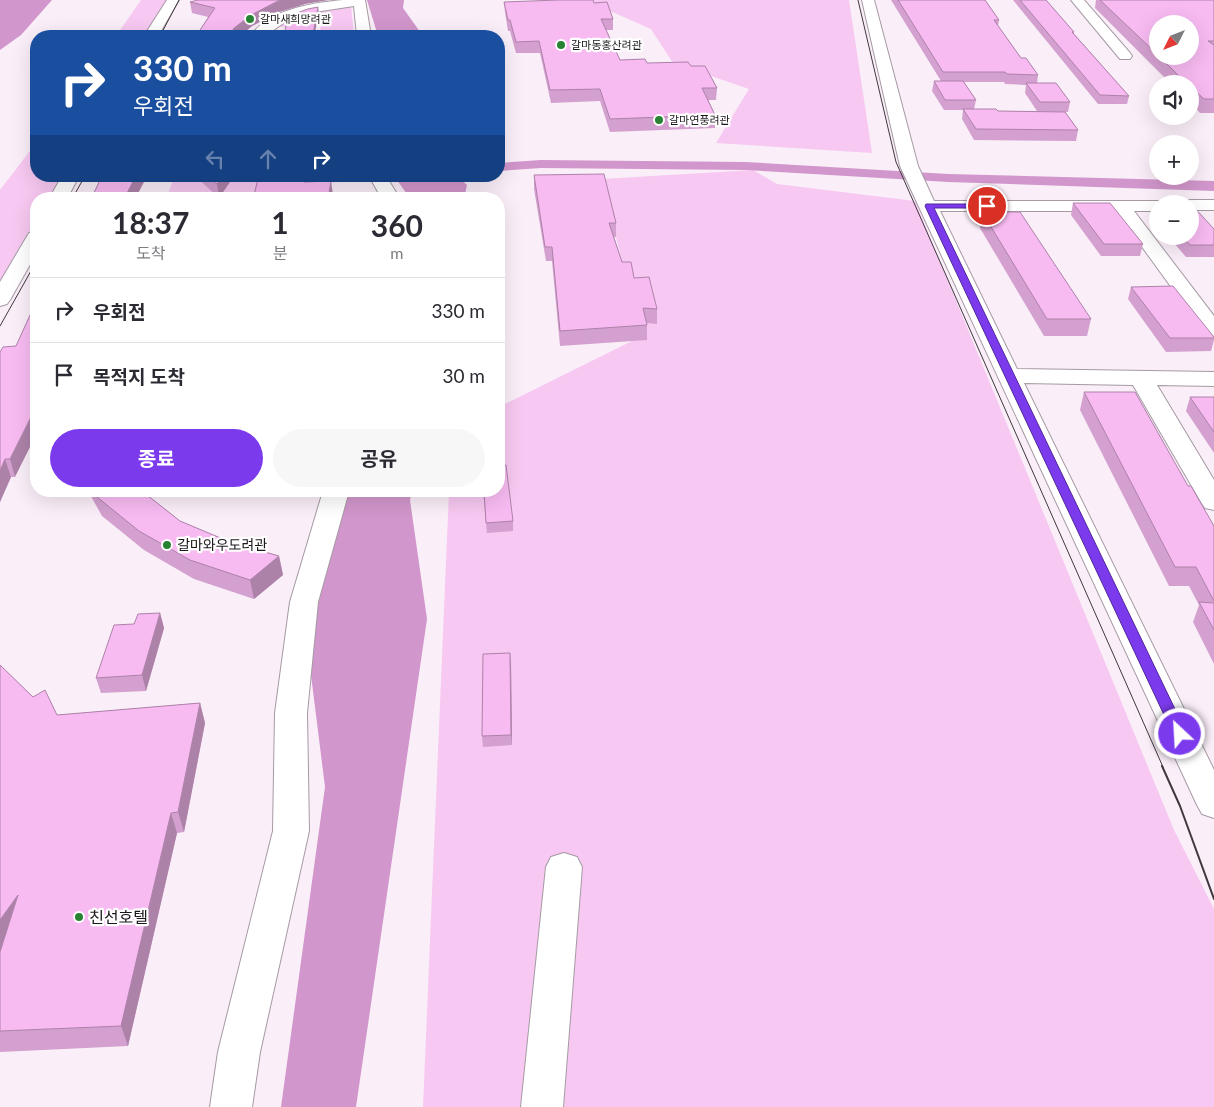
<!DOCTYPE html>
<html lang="ko">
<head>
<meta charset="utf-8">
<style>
  body { margin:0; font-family:Lato,"Noto Sans KR",sans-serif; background:#f7f7f7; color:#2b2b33; height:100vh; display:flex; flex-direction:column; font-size:19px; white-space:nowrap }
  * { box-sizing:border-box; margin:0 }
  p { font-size:16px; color:#7c7c81 }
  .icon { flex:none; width:28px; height:28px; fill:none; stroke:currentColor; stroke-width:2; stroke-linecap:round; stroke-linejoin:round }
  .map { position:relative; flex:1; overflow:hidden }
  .side { position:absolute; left:30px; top:192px; width:475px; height:305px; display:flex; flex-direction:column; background:#fff; border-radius:20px; box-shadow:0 5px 20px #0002 }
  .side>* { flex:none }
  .hud { position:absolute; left:30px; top:30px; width:475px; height:152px; border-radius:20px; box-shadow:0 5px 20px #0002; background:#1a4fa0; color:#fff; overflow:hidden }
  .needle { width:32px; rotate:228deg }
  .tools { position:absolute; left:1149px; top:15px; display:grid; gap:10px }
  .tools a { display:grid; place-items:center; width:50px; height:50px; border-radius:50%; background:#fff; box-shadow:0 5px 20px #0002; font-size:25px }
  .pin { position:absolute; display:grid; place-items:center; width:42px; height:42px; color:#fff; margin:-21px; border:2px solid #fff; border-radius:50%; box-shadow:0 1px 5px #0007 }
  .me { position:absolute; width:55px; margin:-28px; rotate:335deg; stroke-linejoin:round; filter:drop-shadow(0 0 4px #0008) }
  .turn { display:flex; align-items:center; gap:18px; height:105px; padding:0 20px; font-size:22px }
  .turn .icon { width:65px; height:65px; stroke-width:2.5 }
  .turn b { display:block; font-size:35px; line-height:42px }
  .lanes { display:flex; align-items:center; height:48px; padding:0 20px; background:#0003; justify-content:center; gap:25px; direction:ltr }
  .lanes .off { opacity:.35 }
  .eta { display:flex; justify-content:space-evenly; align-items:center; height:85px; text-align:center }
  .eta b { font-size:30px; font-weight:700; line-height:35px }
  .button { display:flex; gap:10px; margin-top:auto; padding:10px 20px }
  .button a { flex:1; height:58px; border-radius:30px; background:#7c3aed; color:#fff; font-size:20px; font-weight:700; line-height:58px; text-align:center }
  .button a+a { background:#f7f7f7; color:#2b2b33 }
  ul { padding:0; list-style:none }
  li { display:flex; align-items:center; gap:15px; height:65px; padding:0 20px; border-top:1px solid #e1e1e2 }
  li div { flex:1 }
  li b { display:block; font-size:19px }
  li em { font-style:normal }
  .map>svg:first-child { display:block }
  .green { fill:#f7c8f1 }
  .water { fill:#d196cb }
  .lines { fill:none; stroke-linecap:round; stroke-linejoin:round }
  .canal { fill:#d196cb; fill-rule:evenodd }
  .minor-casing { stroke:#a59aa4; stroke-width:2 }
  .minor { fill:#fff; fill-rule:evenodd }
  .tram-far1 { stroke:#3f393e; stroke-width:1 }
  .tram { stroke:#3f393e; stroke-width:2 }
  .wall { fill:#d4a0cf; fill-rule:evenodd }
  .shaded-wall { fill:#ad82a9 }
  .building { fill:#f7baf1; stroke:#ad82a9 }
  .route { fill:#7c3aed; stroke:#51269a }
  .poi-dot { fill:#278232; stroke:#fff; stroke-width:2 }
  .labels { text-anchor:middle; stroke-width:4.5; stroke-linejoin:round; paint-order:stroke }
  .far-poi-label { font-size:11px; fill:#1a161a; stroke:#fff; text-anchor:start }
  .poi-label { font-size:14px; fill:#1a161a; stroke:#fff; text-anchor:start }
  .near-poi-label { font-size:16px; fill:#1a161a; stroke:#fff; text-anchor:start }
</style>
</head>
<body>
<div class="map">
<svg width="1214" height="1107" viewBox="0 0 1214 1107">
  <rect width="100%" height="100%" fill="#faeef8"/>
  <g class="green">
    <path d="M 141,0 L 173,0 L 151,36 L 116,36 Z"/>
    <path d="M 552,0 L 849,0 L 872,153 L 716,143 L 749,89 L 673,63 L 651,29 L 585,0 Z"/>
    <path d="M 351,5 L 354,36 L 319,36 L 321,25 L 280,27 L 276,23 L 304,13 Z"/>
    <path d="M 36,143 L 36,176 L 71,176 L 58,199 L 36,199 L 36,237 L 0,300 L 0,190 Z"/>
    <path d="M 753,170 L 777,184 L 915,201 L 1174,830 L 1214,909 L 1214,1107 L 423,1107 L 449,491 L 499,491 L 499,407 L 640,337 L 602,179 Z"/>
    <path d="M 150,176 L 191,176 L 197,182 L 227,180 L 237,176 L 368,176 L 371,181 L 315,183 L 311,192 L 166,199 L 173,180 L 138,182 L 140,178 Z"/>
  </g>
  <g class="water">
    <path d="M 0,0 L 52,0 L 21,35 L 0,50 Z"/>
    <path d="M 367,0 L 404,0 L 403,8 L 423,36 L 378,36 Z"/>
    <path d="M 394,176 L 457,176 L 467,185 L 464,199 L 406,199 L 407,194 Z"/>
    <path d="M 343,491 L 412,491 L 410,500 L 427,619 L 356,1107 L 281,1107 L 325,787 L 308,651 Z"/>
  </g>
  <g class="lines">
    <path class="canal" d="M 541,160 L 745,162 L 948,174 L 1214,181 L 1214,191 L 948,182 L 745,170 L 541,168 L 499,171 L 499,163 Z"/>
    <defs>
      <g id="minor">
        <path d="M 167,0 L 179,0 L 158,36 L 144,36 Z"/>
        <path d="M 343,0 L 365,0 L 371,36 L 357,36 L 354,6 L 308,13 L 285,22 L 265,36 L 250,36 C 270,9 312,3 343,0 Z"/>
        <path d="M 862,0 L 874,0 L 918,166 L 934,201 L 1158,201 L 1164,202 L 1165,204 L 1158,204 L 1158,211 L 1134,211 L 1214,316 L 1214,336 L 1206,335 L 1116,211 L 940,211 L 1017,369 L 1214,372 L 1214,386 L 1157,385 L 1214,480 L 1214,510 L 1205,508 L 1201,502 L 1133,385 L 1024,383 L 1214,770 L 1214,818 L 1202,814 L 1197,805 L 900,166 Z"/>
        <path d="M 1071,0 L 1084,0 L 1130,53 L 1132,56 L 1130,59 L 1120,59 Z"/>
        <path d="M 62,176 L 79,176 L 67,199 L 49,199 Z"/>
        <path d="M 369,176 L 386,176 L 400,199 L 382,199 Z"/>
        <path d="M 1190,200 L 1214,200 L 1214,210 L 1190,210 L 1190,204 L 1182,204 Z"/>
        <path d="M 36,231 L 36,254 L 10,300 L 7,304 L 0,306 L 0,282 L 29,233 Z"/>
        <path d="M 323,491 L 349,491 L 318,602 L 307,713 L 309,831 L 260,1052 L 252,1107 L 210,1107 L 218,1052 L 273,831 L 275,713 L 290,602 Z"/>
        <path d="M 564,853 L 577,857 L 582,867 L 563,1107 L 521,1107 L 546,867 L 551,857 Z"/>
      </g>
    </defs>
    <use href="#minor" class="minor-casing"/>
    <use href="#minor" class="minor"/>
    <g class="tram-far1">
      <path d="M 858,0 L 896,162 L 1163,767"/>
      <path d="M 160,36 L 179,0"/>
      <path d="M 72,199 L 85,176"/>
      <path d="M 0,326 L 36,262"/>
    </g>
    <path class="tram" d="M 1162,766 L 1180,806 L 1214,899"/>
  </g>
  <g class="wall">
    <path d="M 891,0 L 985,0 L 999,20 L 998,26 L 1021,58 L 1038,75 L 1037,83 L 1070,102 L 1068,112 L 1065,112 L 1078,130 L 1076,141 L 974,140 L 962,119 L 963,110 L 944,110 L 932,91 L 934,81 L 941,81 ZM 964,82 L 1004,82 L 1005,84 L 1026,85 L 1025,93 L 1037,111 L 998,111 L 974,109 L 976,100 Z"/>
    <path d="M 1013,0 L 1046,0 L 1074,32 L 1074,34 L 1129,96 L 1127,104 L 1098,104 Z"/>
    <path d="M 1096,0 L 1214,0 L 1214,113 L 1200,113 L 1190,102 L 1190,84 L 1171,84 L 1095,8 ZM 1158,24 L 1190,56 L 1158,56 Z"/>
    <path d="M 190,2 L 305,4 L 279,12 L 252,26 L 240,36 L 201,36 L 200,30 L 208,17 L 192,13 Z"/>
    <path d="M 504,2 L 594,3 L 613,19 L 613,30 L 606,30 L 620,60 L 647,63 L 691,66 L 717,88 L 716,100 L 708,100 L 715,115 L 715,128 L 610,132 L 600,101 L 551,103 L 540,53 L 516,53 L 510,31 L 508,31 L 505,12 Z"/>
    <path d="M 319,13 L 314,36 L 285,36 L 284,35 Z"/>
    <path d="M 534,175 L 616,223 L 616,237 L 614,237 L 622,262 L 657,309 L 657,324 L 647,323 L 647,340 L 560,346 L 552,261 L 546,261 L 534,189 Z"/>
    <path d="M 102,176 L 147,176 L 135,199 L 91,199 Z"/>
    <path d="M 195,176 L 234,176 L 219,198 Z"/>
    <path d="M 1073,203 L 1143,244 L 1140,256 L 1101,256 L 1071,215 Z"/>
    <path d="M 1158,204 L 1158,224 L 1151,216 L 1154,205 Z"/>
    <path d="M 982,212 L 1091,319 L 1087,336 L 1044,336 L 980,228 Z"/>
    <path d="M 1214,229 L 1214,257 L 1186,257 L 1168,236 L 1190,236 Z"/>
    <path d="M 1131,287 L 1214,337 L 1214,340 L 1211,351 L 1166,352 L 1128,299 Z"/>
    <path d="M 0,352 L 15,477 L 11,477 L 0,502 Z"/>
    <path d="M 1084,392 L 1188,486 L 1214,526 L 1214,664 L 1193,622 L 1199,605 L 1189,586 L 1169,586 L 1080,410 Z"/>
    <path d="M 1190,397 L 1214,397 L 1214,453 L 1186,411 Z"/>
    <path d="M 88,491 L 142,491 L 180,521 L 230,542 L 279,556 L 283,575 L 254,599 L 194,579 L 144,550 L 102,516 Z"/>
    <path d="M 483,491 L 513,521 L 513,531 L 487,533 Z"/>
    <path d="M 160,613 L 164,628 L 146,691 L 101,693 L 96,678 L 134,624 Z"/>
    <path d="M 511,663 L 512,745 L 483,747 L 482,736 Z"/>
    <path d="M 0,665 L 33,697 L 57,715 L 200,703 L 205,723 L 184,832 L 177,833 L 128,1046 L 0,1052 Z"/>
  </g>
  <g class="shaded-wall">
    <path d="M 280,0 L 329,0 L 305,4 L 279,12 L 252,26 L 240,36 L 234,36 L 233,29 L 251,15 Z"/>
    <path d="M 318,7 L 319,13 L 314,36 L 313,36 Z"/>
    <path d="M 136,176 L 147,176 L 135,199 L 125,199 L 125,197 Z"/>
    <path d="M 222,176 L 234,176 L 219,198 L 217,184 Z"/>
    <path d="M 331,181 L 333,195 L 332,199 L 328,199 Z"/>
    <path d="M 36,407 L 36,435 L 15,477 L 10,459 Z"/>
    <path d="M 5,459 L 11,477 L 0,502 L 0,471 Z"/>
    <path d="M 279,556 L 283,575 L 254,599 L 250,580 Z"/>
    <path d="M 160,613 L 164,628 L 146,691 L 142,675 Z"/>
    <path d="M 510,653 L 511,663 L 512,745 L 511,735 Z"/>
    <path d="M 200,703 L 205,723 L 184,832 L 178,812 Z"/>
    <path d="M 171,813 L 177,833 L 128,1046 L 121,1026 Z"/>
    <path d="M 18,895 L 0,952 L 0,920 Z"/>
  </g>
  <g class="building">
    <path d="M 198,0 L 280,0 L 251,15 L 233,29 L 236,36 L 202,36 L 200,30 L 215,8 L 190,2 Z"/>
    <path d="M 558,0 L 593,0 L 594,3 L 607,2 L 613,19 L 601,19 L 620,60 L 645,59 L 647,63 L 688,62 L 691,66 L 705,66 L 717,88 L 702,88 L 715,115 L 610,119 L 600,89 L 550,90 L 539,41 L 516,42 L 510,20 L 508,20 L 504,2 Z"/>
    <path d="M 898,0 L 985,0 L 999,20 L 994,20 L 1021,58 L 1026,58 L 1038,75 L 1007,74 L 1005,72 L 943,72 Z"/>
    <path d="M 1020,0 L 1046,0 L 1074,32 L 1072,32 L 1129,96 L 1100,95 Z"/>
    <path d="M 1100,0 L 1214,0 L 1214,41 L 1208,41 L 1214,45 L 1214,99 L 1204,99 L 1190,86 L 1190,84 L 1187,84 L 1159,56 L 1190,56 L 1190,24 L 1158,24 L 1158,55 Z"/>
    <path d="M 318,7 L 313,34 L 284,35 L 288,16 L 308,9 Z"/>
    <path d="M 934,81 L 963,81 L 976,100 L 945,100 Z"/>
    <path d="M 1026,83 L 1056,83 L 1070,102 L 1040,102 Z"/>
    <path d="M 963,109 L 996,109 L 998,111 L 1065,112 L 1078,130 L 976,129 Z"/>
    <path d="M 604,174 L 616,223 L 609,223 L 622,262 L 631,262 L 634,278 L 649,277 L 657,309 L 643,308 L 647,325 L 560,331 L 552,247 L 545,247 L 534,175 Z"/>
    <path d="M 102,176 L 136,176 L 125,197 L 117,197 L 116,199 L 91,199 Z"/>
    <path d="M 208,176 L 222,176 L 217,184 Z"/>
    <path d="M 304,177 L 304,182 L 331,181 L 328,199 L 253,199 L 258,179 Z"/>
    <path d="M 1073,203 L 1110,203 L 1143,244 L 1104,244 Z"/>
    <path d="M 1190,204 L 1191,204 L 1214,229 L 1214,245 L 1190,245 L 1182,236 L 1190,236 Z"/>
    <path d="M 982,212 L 1020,212 L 1091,319 L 1047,319 Z"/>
    <path d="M 1173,286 L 1214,337 L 1214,338 L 1170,338 L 1131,287 Z"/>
    <path d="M 36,302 L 36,407 L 10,459 L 5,459 L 0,471 L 0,352 L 3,347 L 16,346 Z"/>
    <path d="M 1084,392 L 1135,392 L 1188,486 L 1191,486 L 1214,526 L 1214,601 L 1196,567 L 1175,567 Z"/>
    <path d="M 1190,397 L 1214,397 L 1214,432 Z"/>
    <path d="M 506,465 L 513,521 L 486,523 L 484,491 L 499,491 L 499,466 Z"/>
    <path d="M 93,491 L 142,491 L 180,521 L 230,542 L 279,556 L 250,580 L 190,560 L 139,531 L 97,497 Z"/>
    <path d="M 1199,602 L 1214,603 L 1214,630 Z"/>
    <path d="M 160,613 L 142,675 L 96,678 L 114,625 L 134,624 L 138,614 Z"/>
    <path d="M 510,653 L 511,735 L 482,736 L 483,654 Z"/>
    <path d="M 0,665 L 33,697 L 45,690 L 57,715 L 200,703 L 178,812 L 171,813 L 121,1026 L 0,1031 L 0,952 L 18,895 L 0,920 Z"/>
  </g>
  <path class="route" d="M 926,204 L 987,204 L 990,206 L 987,208 L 934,208 L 1187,734 L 1185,737 L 1175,737 L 1173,734 L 925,206 Z"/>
  <g class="poi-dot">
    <circle cx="250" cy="19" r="5"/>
    <circle cx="561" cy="45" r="5"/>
    <circle cx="659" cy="120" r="5"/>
    <circle cx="167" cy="545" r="5"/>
    <circle cx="79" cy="917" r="5"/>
  </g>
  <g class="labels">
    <g class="far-poi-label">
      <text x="260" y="23">갈마새희망려관</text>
      <text x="571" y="49">갈마동홍산려관</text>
      <text x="669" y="124">갈마연풍려관</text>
    </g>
    <g class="poi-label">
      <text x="177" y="550">갈마와우도려관</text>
    </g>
    <g class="near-poi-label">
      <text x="89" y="923">친선호텔</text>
    </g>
  </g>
</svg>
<div class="tools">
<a><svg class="needle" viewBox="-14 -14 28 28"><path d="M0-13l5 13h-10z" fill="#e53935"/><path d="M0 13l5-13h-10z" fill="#7c7c81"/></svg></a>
<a><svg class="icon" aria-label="sound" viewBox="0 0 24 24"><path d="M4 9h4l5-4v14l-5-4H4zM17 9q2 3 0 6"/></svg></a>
<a>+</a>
<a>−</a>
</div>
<div class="pin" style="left:987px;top:206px;background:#d93025"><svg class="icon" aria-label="arrive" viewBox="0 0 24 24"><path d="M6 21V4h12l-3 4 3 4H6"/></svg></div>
<svg class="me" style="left:1180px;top:734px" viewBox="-20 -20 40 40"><circle r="17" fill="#7c3aed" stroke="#fff" stroke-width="3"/><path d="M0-11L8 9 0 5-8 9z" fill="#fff"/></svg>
<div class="hud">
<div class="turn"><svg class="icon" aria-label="right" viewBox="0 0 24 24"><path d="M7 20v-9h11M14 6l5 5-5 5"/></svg><div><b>330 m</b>우회전</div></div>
<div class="lanes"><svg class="icon off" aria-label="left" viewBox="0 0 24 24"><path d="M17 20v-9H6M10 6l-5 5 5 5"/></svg><svg class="icon off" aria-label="ahead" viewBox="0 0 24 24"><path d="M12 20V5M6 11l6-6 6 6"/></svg><svg class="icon" aria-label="right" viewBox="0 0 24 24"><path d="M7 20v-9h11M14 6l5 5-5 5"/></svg></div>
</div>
<section class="side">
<div class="eta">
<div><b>18:37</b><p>도착</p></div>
<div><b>1</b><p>분</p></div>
<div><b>360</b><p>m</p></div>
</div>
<ul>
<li><svg class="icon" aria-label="right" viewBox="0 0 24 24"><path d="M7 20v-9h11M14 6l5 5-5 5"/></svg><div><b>우회전</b></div><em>330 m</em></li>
<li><svg class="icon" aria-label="arrive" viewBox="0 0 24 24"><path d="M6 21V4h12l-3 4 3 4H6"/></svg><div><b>목적지 도착</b></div><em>30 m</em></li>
</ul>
<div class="button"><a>종료</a><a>공유</a></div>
</section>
</div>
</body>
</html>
